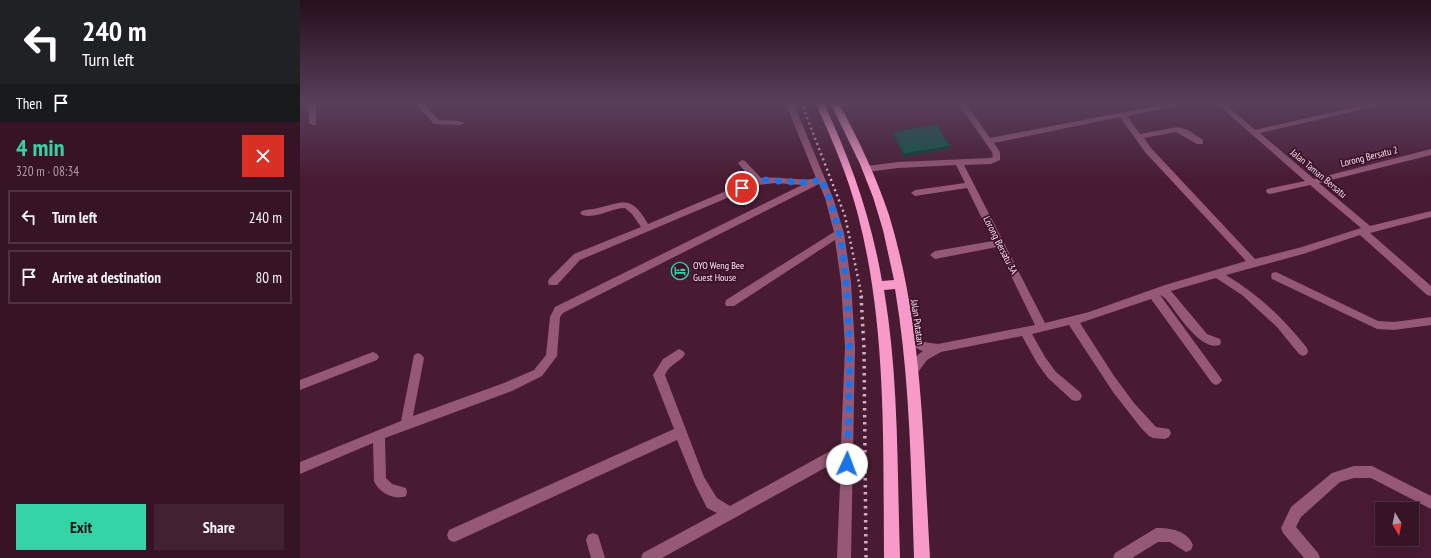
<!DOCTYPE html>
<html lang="en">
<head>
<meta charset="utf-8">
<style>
  body { margin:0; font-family:"PT Sans Narrow",sans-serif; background:#412132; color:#f1f3f6; height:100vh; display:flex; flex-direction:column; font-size:15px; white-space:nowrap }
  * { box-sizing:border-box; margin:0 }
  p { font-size:13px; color:#aa9ea7 }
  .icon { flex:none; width:22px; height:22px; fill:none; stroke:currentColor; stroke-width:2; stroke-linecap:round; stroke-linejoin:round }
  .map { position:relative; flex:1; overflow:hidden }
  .sheet { display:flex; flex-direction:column; background:#361426; width:300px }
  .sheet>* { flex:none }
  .hud { background:#202124; color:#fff; overflow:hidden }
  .needle { width:26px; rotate:170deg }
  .controls { position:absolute; left:1075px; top:502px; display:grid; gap:8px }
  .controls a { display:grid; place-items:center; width:44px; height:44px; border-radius:0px; background:#361426; box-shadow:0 2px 10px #0003,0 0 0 1px #503343; font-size:20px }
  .pin { position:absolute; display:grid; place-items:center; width:34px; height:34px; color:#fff; margin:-17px; border:2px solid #fff; border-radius:50%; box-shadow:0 1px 4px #0007 }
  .me { position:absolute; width:44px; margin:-22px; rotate:2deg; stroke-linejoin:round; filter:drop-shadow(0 0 3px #0008) }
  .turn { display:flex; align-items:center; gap:14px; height:84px; padding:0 16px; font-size:18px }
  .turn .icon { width:52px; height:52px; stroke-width:2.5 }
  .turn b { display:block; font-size:28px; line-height:34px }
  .then { display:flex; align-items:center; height:38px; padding:0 16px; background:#0003; gap:8px; font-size:15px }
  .round { display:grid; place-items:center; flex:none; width:42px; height:42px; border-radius:0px; background:#412132 }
  .head { display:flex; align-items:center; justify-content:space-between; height:68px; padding:0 16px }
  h1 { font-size:24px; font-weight:600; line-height:30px; color:#35d4a7 }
  .action { display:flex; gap:8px; margin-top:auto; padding:8px 16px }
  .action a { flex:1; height:46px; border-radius:0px; background:#35d4a7; color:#111; font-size:16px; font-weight:600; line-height:46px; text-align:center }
  .action a+a { background:#412132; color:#f1f3f6 }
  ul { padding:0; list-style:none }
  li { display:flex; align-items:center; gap:12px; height:54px; margin:0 8px 6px; padding:0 8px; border:2px solid #503343; border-radius:0px }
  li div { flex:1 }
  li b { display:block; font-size:15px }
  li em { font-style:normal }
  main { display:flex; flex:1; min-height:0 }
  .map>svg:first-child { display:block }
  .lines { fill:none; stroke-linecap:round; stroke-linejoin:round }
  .minor { fill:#955877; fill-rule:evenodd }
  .trunk { fill:#f79aca; fill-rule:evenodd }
  .rail-far1 { stroke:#cfb2c0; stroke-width:2.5; stroke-dasharray:2 3.5; stroke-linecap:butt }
  .rail { stroke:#cfb2c0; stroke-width:3.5; stroke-dasharray:2.5 4.5; stroke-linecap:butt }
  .wall { fill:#024e3b }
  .shaded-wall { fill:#014030 }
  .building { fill:#025b45; stroke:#014030 }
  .route { stroke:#1a73e8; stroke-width:7; stroke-dasharray:0 12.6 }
  .labels { text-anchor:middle; stroke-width:3.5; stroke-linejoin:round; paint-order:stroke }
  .street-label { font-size:10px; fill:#fde5f0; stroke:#3c1129 }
  .poi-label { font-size:10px; fill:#fde5f0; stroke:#3c1129; text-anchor:start }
</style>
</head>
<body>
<main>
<section class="sheet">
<div class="hud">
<div class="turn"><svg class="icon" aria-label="left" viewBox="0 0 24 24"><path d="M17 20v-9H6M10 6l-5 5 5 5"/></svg><div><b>240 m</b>Turn left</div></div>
<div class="then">Then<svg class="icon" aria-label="arrive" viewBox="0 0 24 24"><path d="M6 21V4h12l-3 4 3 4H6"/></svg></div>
</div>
<div class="head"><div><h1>4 min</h1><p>320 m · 08:34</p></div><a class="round" style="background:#d93025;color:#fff"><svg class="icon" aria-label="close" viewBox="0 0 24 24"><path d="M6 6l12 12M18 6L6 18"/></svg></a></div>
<ul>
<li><svg class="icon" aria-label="left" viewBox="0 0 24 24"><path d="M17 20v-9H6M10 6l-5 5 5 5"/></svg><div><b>Turn left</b></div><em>240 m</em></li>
<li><svg class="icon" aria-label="arrive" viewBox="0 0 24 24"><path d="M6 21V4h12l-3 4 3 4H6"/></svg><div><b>Arrive at destination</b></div><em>80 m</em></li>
</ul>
<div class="action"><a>Exit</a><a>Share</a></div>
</section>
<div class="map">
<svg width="1131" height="558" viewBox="0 0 1131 558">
  <rect width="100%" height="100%" fill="#481b33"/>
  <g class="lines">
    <g class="minor">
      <path d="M 8,102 L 16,102 L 16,125 L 13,125 L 9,123 Z"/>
      <path d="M 114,102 L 122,102 L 139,120 L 160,121 L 164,123 L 160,125 L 134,124 Z"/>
      <path d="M 353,102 L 378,102 C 372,106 359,107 353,102 Z"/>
      <path d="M 485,102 L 493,102 L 533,198 L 544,233 L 551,282 L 555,347 L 551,558 L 537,558 L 541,459 L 362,558 L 341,558 L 343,553 L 417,513 L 407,508 L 395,484 L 377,440 L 159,540 L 154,542 L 149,540 L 147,535 L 149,530 L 374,429 L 353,375 L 363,359 L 379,349 L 383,351 L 385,354 C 381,362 370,363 365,375 L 404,477 L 417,498 L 430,506 L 541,445 L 545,347 L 541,282 L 535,240 L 434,306 L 426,306 L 425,303 L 426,300 L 534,232 L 525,198 L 519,184 L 263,313 L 260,317 L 257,356 L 242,376 L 212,391 L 85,438 L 86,478 L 92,484 L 106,488 L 107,492 L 106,496 C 94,501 78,492 74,481 L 73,443 L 0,474 L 0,462 L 101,421 L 114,355 L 118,353 L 122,355 L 124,358 L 113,416 L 204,383 L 234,370 L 246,355 L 250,317 L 255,307 L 502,185 L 476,183 L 458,185 L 280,260 L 257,285 L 249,285 L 248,282 L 249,279 L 274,254 L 341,227 L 332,214 L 325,208 C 311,208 297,219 282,215 L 280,213 L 282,211 C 287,209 292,210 298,208 C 325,201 332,196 348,224 L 452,180 L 438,163 L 442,160 L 445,161 L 461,178 C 475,176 508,182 516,178 Z"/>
      <path d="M 657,102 L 665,102 L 690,138 L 876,102 L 889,102 L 885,104 L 827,116 L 840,134 L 877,127 L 888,130 L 903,140 L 903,144 L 897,144 L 876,132 L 844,138 L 851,148 L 955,259 L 1002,247 L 1061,228 L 1010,185 L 970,194 L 967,193 L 966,191 L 967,189 L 1005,181 L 915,102 L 923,102 L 955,130 L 1077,102 L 1089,102 L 1085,104 L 960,133 L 1014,179 L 1131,149 L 1131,155 L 1019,183 L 1070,226 L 1131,211 L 1131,217 L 1070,233 L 1131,286 L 1131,296 L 1127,295 L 1060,235 L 1003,254 L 926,275 C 960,296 982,317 1007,348 L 1008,351 L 1007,354 L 1003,356 L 999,354 L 977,327 L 942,295 L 916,278 L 871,291 L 907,334 L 920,339 L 921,342 L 920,345 C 900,352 876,311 865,298 L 860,295 L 920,377 L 922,380 L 920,383 L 916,385 L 912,383 L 851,299 L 780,323 L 814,376 L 834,403 L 856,427 L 869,429 L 871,433 L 869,437 L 865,439 L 853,438 L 849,436 L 841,428 L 813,392 L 769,325 L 732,334 L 745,357 L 756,372 L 780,392 L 782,396 L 780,400 L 776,401 L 772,400 L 748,378 L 737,363 L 722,336 L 641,352 L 627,360 L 616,375 L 612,377 L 608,375 L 606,372 C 610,365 616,355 623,351 C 613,348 608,341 604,332 L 605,329 C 614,326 617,337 624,342 L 638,344 L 735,325 L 697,247 L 635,259 L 630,255 L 635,251 L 693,241 L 667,188 L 615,196 L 611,193 L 615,190 L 665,183 L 656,165 L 598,168 L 566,172 L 562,169 L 566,166 L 598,162 L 689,158 L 693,157 L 692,152 ZM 820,117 L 845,152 L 946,261 L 865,285 L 789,312 L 745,323 L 664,165 L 691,164 L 700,160 L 700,152 L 694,143 Z"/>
      <path d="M 976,272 L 1078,321 L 1094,322 L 1131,317 L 1131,325 L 1094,330 L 1077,329 L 972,279 L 971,276 L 972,273 Z"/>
      <path d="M 73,352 L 77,354 L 79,357 L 77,360 L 0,390 L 0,380 Z"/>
      <path d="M 1054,466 L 1072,466 L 1131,496 L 1131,509 L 1071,478 L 1054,478 L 1040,482 L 1001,517 L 996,527 L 1018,553 L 1020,558 L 1004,558 L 983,533 L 981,528 L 991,507 L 1032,473 Z"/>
      <path d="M 856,528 C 870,528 887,530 893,545 L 891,550 L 886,552 L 870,542 L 858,542 L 832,558 L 813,558 L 815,553 Z"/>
      <path d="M 293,533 L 298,535 L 305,558 L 291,558 L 286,540 L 288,535 Z"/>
    </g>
    <path class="trunk" d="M 515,102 L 523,102 C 551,160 571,218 582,281 L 594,280 L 583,230 L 573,197 L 560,164 L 530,102 L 538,102 C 558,138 576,176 589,215 C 623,326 623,443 630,558 L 614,558 C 611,468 610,378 595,289 L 584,290 C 599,378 597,469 600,558 L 584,558 C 583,443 587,327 558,215 C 548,176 532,139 515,102 Z"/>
    <path class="rail-far1" d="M 501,102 L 545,216 L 562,297"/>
    <path class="rail" d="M 561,296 L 564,348 L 566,558"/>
  </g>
  <path class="wall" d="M 593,132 L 650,149 L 604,157 L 593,134 Z"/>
  <path class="shaded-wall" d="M 650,146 L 650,149 L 604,157 L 604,154 Z"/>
  <path class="building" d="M 637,124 L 650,146 L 604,154 L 593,132 Z"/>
  <linearGradient id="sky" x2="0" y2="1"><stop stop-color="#280f1c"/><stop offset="0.57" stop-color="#583f5b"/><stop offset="1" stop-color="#583f5b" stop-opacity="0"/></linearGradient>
  <rect width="1131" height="180" fill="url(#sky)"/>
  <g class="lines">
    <path class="route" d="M 442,188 L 465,180 L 510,183 L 521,179 C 541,220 546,267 548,312 C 551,362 549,413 547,464"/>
  </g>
  <defs>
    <symbol id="hotel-ring" viewBox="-11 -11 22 22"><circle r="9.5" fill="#3c1129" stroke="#35d4a7" stroke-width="1.5"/><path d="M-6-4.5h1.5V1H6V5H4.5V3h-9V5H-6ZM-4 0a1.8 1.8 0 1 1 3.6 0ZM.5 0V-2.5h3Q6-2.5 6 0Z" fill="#35d4a7"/></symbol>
  </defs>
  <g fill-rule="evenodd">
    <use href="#hotel-ring" x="370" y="261" width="20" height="20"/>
  </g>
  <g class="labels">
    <g class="street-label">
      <text transform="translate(1069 156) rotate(-14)" y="4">Lorong Bersatu 2</text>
      <text transform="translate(1019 173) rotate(40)" y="4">Jalan Taman Bersatu</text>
      <text transform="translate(701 245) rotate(63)" y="4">Lorong Bersatu 3A</text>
      <text transform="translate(618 322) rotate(82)" y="4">Jalan Putatan</text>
    </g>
    <g class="poi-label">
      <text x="393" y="269">OYO Weng Bee<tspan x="393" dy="12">Guest House</tspan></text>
    </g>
  </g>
</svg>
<div class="controls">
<a><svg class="needle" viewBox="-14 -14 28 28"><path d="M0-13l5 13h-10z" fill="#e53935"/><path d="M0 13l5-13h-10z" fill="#aa9ea7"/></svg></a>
</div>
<div class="pin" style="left:442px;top:188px;background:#d93025"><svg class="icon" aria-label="arrive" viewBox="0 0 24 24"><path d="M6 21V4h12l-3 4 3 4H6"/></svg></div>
<svg class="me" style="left:547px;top:464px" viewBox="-20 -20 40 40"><circle r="19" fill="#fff"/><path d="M0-13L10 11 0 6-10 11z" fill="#1a73e8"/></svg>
</div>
</main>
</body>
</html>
